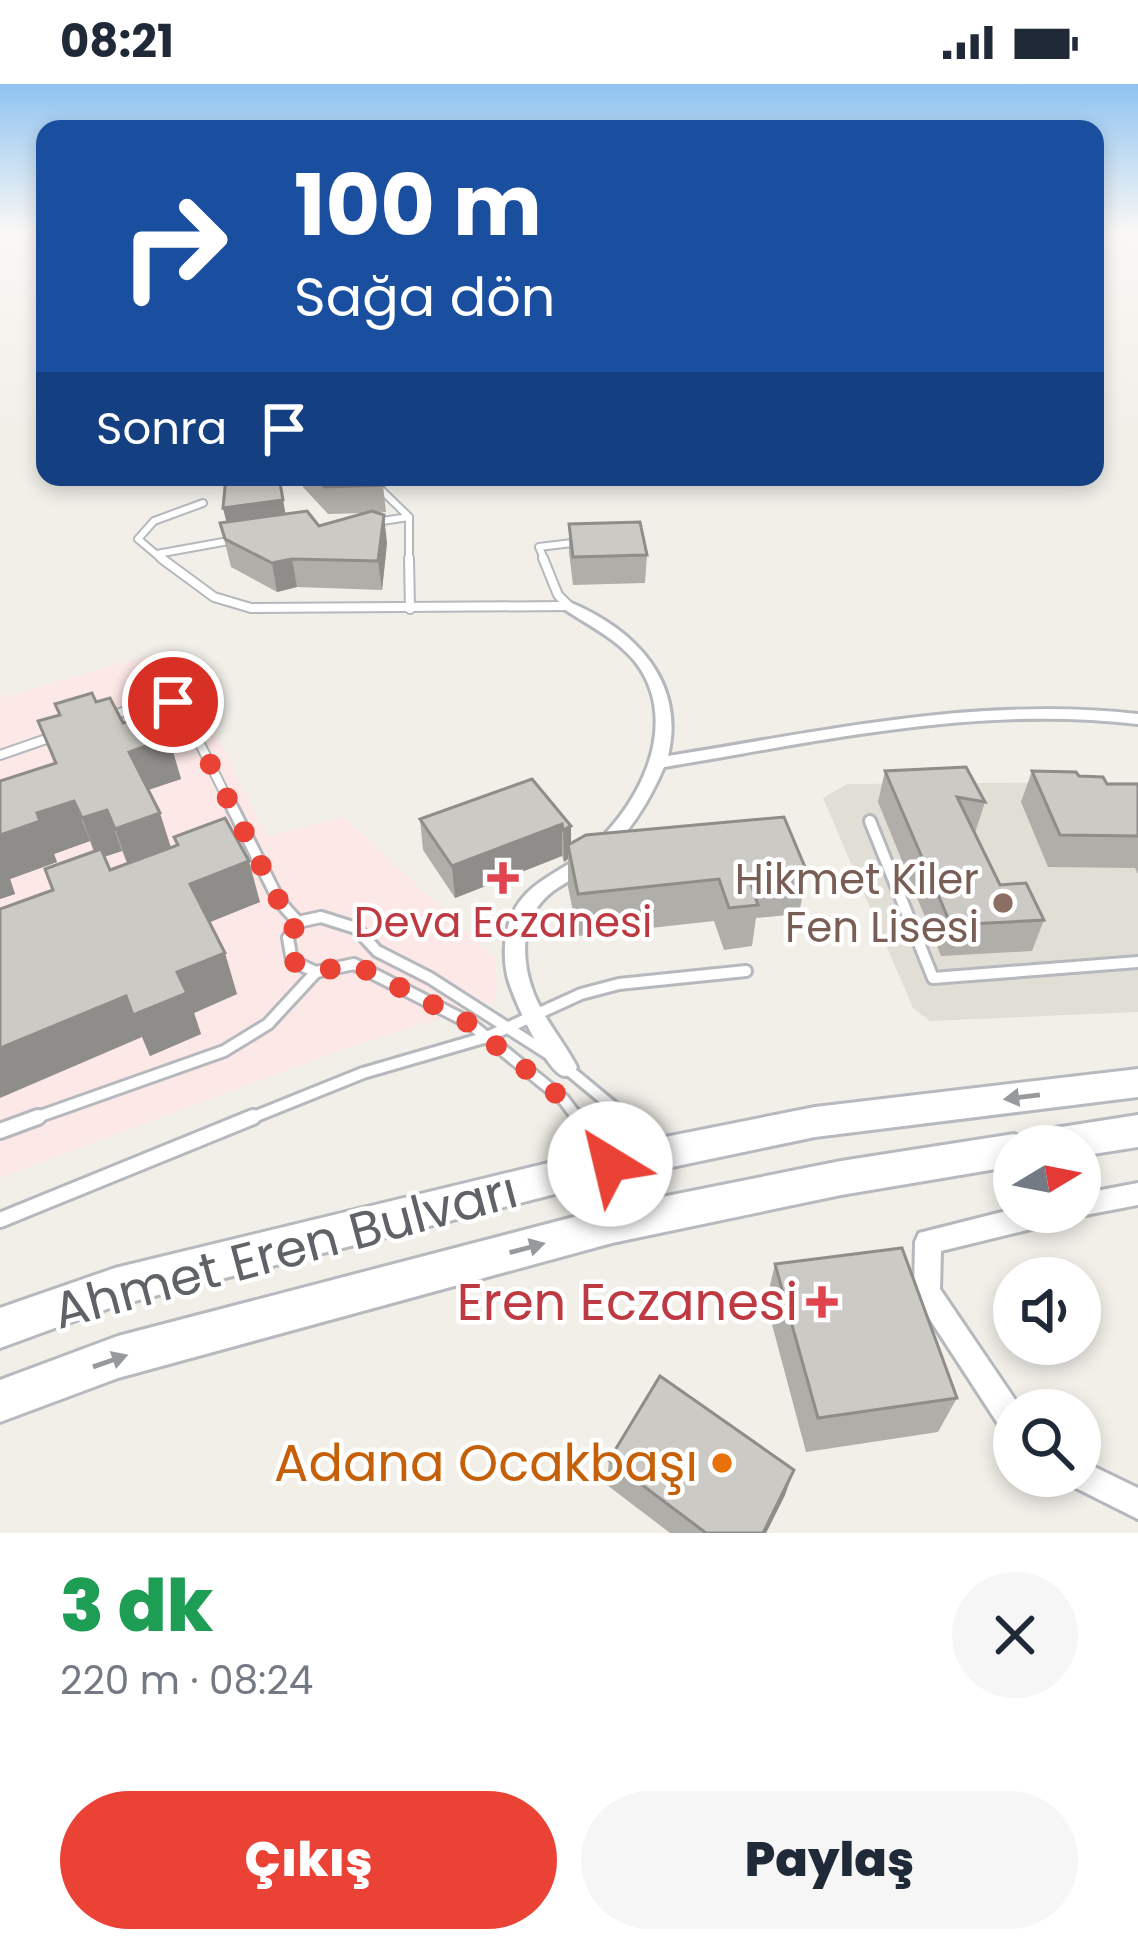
<!DOCTYPE html>
<html lang="tr">
<head>
<meta charset="utf-8">
<style>
  body { margin:0; font-family:Poppins,sans-serif; background:#f6f6f7; color:#1f2937; height:100vh; display:flex; flex-direction:column; font-size:45px; white-space:nowrap }
  * { box-sizing:border-box; margin:0 }
  p { font-size:39px; color:#747a83 }
  .icon { flex:none; width:66px; height:66px; fill:none; stroke:currentColor; stroke-width:2; stroke-linecap:round; stroke-linejoin:round }
  .map { position:relative; height:1449px; overflow:hidden }
  .drawer { display:flex; flex-direction:column; background:#fff; flex:1 }
  .drawer>* { flex:none }
  .top-card { position:absolute; left:36px; top:36px; width:1068px; height:366px; border-radius:24px; box-shadow:0 6px 18px #0003; background:#1a4fa0; color:#fff; overflow:hidden }
  .needle { width:78px; rotate:80deg }
  .controls { position:absolute; left:993px; top:1041px; display:grid; gap:24px }
  .controls a { display:grid; place-items:center; width:108px; height:108px; border-radius:50%; background:#fff; box-shadow:0 6px 18px #0003; font-size:60px }
  .pin { position:absolute; display:grid; place-items:center; width:102px; height:102px; color:#fff; margin:-51px; border:6px solid #fff; border-radius:50%; box-shadow:0 3px 12px #0007 }
  .me { position:absolute; width:132px; margin:-66px; rotate:324deg; stroke-linejoin:round; filter:drop-shadow(0 0 9px #0008) }
  .turn { display:flex; align-items:center; gap:42px; height:252px; padding:0 60px; font-size:54px }
  .turn .icon { width:156px; height:156px; stroke-width:2.5 }
  .turn b { display:block; font-size:84px; line-height:102px }
  .then { display:flex; align-items:center; height:114px; padding:0 60px; background:#0003; gap:24px; font-size:45px }
  .round { display:grid; place-items:center; flex:none; width:126px; height:126px; border-radius:63px; background:#f6f6f7 }
  .overview { display:flex; align-items:center; justify-content:space-between; height:204px; padding:0 60px }
  h1 { font-size:72px; font-weight:800; line-height:90px; color:#1e9e55 }
  .primary-button { display:flex; gap:24px; margin-top:auto; padding:24px 60px }
  .primary-button a { flex:1; height:138px; border-radius:72px; background:#ea4335; color:#fff; font-size:48px; font-weight:800; line-height:138px; text-align:center }
  .primary-button a+a { background:#f6f6f7; color:#1f2937 }
  .status { display:flex; justify-content:space-between; align-items:center; height:84px; padding:0 60px; background:#fff; direction:ltr }
  .status svg { height:33px; fill:currentColor }
  .map>svg:first-child { display:block }
  .education { fill:#e1ded6 }
  .medical { fill:#fce8e6 }
  .lines { fill:none; stroke-linecap:round; stroke-linejoin:round }
  .lane-far3-casing { stroke:#b5b8bc; stroke-width:10 }
  .lane-far2-casing { stroke:#b5b8bc; stroke-width:12 }
  .lane-far1-casing { stroke:#b5b8bc; stroke-width:16 }
  .lane-casing { stroke:#b5b8bc; stroke-width:20 }
  .street-casing { stroke:#b5b8bc; stroke-width:6 }
  .secondary-casing { stroke:#b6babf; stroke-width:6 }
  .lane-far3 { stroke:#fff; stroke-width:6 }
  .lane-far2 { stroke:#fff; stroke-width:8 }
  .lane-far1 { stroke:#fff; stroke-width:10 }
  .lane { stroke:#fff; stroke-width:14 }
  .street { fill:#fff; fill-rule:evenodd }
  .secondary { fill:#fff; fill-rule:evenodd }
  .wall { fill:#afaea9; fill-rule:evenodd }
  .shaded-wall { fill:#8f8d8a }
  .building { fill:#cccac5; stroke:#8f8d8a; stroke-width:3 }
  .oneway { fill:#979a9d }
  .route { stroke:#ea4335; stroke-width:21; stroke-dasharray:0 37.8 }
  .health-dot { fill:#e0444e; stroke:#fff; stroke-width:4.5 }
  .education-dot { fill:#8d6e63; stroke:#fff; stroke-width:4.5 }
  .food-dot { fill:#e8710a; stroke:#fff; stroke-width:4.5 }
  .labels { text-anchor:middle; stroke-width:9; stroke-linejoin:round; paint-order:stroke }
  .education-label { font-size:42px; fill:#785e54; stroke:#fff; text-anchor:end }
  .health-label { font-size:42px; fill:#be3a42; stroke:#fff }
  .near-street-label { font-size:51px; fill:#5f6368; stroke:#fff }
  .near-health-label { font-size:51px; fill:#be3a42; stroke:#fff; text-anchor:end }
  .near-food-label { font-size:51px; fill:#c56008; stroke:#fff; text-anchor:end }
</style>
</head>
<body>
<div class="status"><b>08:21</b><svg viewBox="0 0 49 12"><path d="M0 12V9h3v3zM5 12V6h3v6zM10 12V3h3v9zM15 12V0h3v12zM26 1h20v11H26zM47 4h2v5h-2z"/></svg></div>
<div class="map">
<svg width="1138" height="1449" viewBox="0 0 1138 1449">
  <rect width="100%" height="100%" fill="#f1efe8"/>
  <path class="education" d="M 1138,698 L 1138,928 L 930,937 L 913,924 L 823,714 L 847,700 Z"/>
  <path class="medical" d="M 175,564 L 266,752 L 344,733 L 496,875 L 495,918 L 355,961 L 0,1094 L 0,614 Z"/>
  <g class="lines">
    <defs>
      <g id="lane-far3">
        <path d="M 368,393 L 409,433 L 409,477"/>
        <path d="M 375,438 L 409,433"/>
        <path d="M 157,470 L 234,456"/>
        <path d="M 164,477 L 138,455 L 154,437 L 203,419"/>
        <path d="M 545,477 L 539,463 L 580,458"/>
      </g>
      <g id="lane-far2">
        <path d="M 161,474 L 214,513 L 251,524 L 569,522"/>
        <path d="M 409,474 L 410,525"/>
        <path d="M 543,474 L 558,511 L 569,522"/>
        <path d="M 108,633 L 147,620 L 179,618 L 230,720"/>
        <path d="M 0,671 L 52,653"/>
      </g>
      <g id="lane-far1">
        <path d="M 229,717 L 279,817 L 298,838"/>
        <path d="M 870,737 L 933,894 L 1138,878"/>
        <path d="M 547,969 L 430,894 L 377,867 L 356,844 L 321,833 L 298,838 L 288,854 L 292,877 L 316,888 L 354,880 L 468,938 L 564,1016 L 579,1036"/>
        <path d="M 565,983 L 629,1036"/>
        <path d="M 29,1036 L 224,967 L 268,940 L 316,888"/>
        <path d="M 246,1036 L 363,989 L 487,953 L 581,910 L 619,900 L 746,887"/>
      </g>
      <g id="lane">
        <path d="M 577,1033 L 610,1080 L 612,1133"/>
        <path d="M 626,1033 L 655,1064"/>
        <path d="M 0,1047 L 38,1033"/>
        <path d="M 651,1126 L 660,1078"/>
        <path d="M 0,1136 L 253,1033"/>
      </g>
      <g id="street">
        <path d="M 569,518 C 634,545 686,597 668,672 C 824,647 979,612 1138,630 L 1138,640 C 976,621 823,657 664,683 C 649,718 629,750 600,776 C 586,789 569,796 553,807 C 520,832 520,874 534,910 C 545,937 564,958 577,983 L 574,990 C 566,992 564,994 557,988 C 541,974 512,913 507,891 C 503,871 504,848 513,829 C 527,799 557,790 582,771 C 636,729 683,643 637,580 C 619,556 588,541 564,525 L 562,522 Z"/>
        <path d="M 1138,1099 L 1138,1121 L 1080,1132 L 1071,1128 L 1080,1128 L 1080,1110 Z"/>
        <path d="M 1014,1125 L 1014,1128 L 1064,1128 L 1061,1136 L 1052,1140 L 941,1167 L 940,1205 L 1022,1326 L 1014,1326 L 1014,1353 L 1004,1349 L 918,1217 L 914,1208 L 915,1158 L 919,1149 Z"/>
        <path d="M 1080,1376 L 1138,1404 L 1138,1435 L 1070,1401 L 1066,1392 L 1080,1392 Z"/>
      </g>
      <g id="secondary">
        <path d="M 1138,985 L 1138,1013 L 815,1053 L 610,1096 L 115,1222 L 0,1264 L 0,1224 L 115,1184 L 610,1064 L 815,1023 Z"/>
        <path d="M 1138,1031 L 1138,1063 L 1080,1072 L 1080,1062 L 1014,1062 L 1014,1082 L 841,1111 L 612,1159 L 118,1294 L 0,1338 L 0,1296 L 118,1252 L 612,1123 L 841,1077 L 1014,1050 L 1027,1056 L 1042,1046 Z"/>
      </g>
    </defs>
    <use href="#lane-far3" class="lane-far3-casing"/>
    <use href="#lane-far2" class="lane-far2-casing"/>
    <use href="#lane-far1" class="lane-far1-casing"/>
    <use href="#lane" class="lane-casing"/>
    <use href="#street" class="street-casing"/>
    <use href="#secondary" class="secondary-casing"/>
    <use href="#lane-far3" class="lane-far3"/>
    <use href="#lane-far2" class="lane-far2"/>
    <use href="#lane-far1" class="lane-far1"/>
    <use href="#lane" class="lane"/>
    <use href="#street" class="street"/>
    <use href="#secondary" class="secondary"/>
  </g>
  <g class="wall">
    <path d="M 279,393 L 285,430 L 319,442 L 366,429 L 328,430 L 303,403 L 301,393 L 375,393 L 383,401 L 386,428 L 376,429 L 387,459 L 382,506 L 297,503 L 277,508 L 231,483 L 220,439 L 227,439 L 223,424 Z"/>
    <path d="M 569,440 L 647,471 L 645,499 L 573,501 L 569,468 Z"/>
    <path d="M 96,618 L 123,639 L 169,654 L 181,695 L 148,706 L 170,763 L 177,761 L 174,753 L 260,818 L 209,838 L 237,910 L 194,929 L 201,950 L 150,972 L 142,953 L 53,806 L 94,768 L 90,757 L 54,770 L 57,778 L 10,795 L 15,810 L 0,815 L 54,679 L 38,637 ZM 122,767 L 127,779 L 110,786 L 104,773 Z"/>
    <path d="M 885,687 L 985,718 L 975,749 L 1000,801 L 1044,836 L 1032,867 L 941,872 L 878,718 Z"/>
    <path d="M 1032,687 L 1079,692 L 1107,700 L 1138,700 L 1138,790 L 1135,784 L 1048,783 L 1021,718 Z"/>
    <path d="M 420,735 L 571,742 L 571,760 L 807,788 L 799,830 L 756,834 L 752,862 L 724,866 L 714,837 L 578,852 L 568,803 L 568,775 L 564,778 L 562,772 L 455,814 L 423,766 Z"/>
    <path d="M 775,1180 L 957,1314 L 938,1348 L 806,1368 L 766,1218 Z"/>
    <path d="M 609,1376 L 785,1411 L 766,1449 L 670,1449 L 607,1401 Z"/>
  </g>
  <g class="shaded-wall">
    <path d="M 283,416 L 288,443 L 230,452 L 223,424 Z"/>
    <path d="M 384,431 L 387,459 L 382,506 L 378,477 Z"/>
    <path d="M 292,475 L 297,503 L 277,508 L 272,479 Z"/>
    <path d="M 169,654 L 181,695 L 142,708 L 129,668 Z"/>
    <path d="M 74,717 L 90,757 L 54,770 L 57,778 L 10,795 L 15,810 L 0,815 L 0,751 L 37,729 Z"/>
    <path d="M 107,726 L 122,767 L 97,775 L 82,734 Z"/>
    <path d="M 160,729 L 173,770 L 130,786 L 115,745 Z"/>
    <path d="M 562,740 L 562,772 L 455,814 L 452,782 Z"/>
    <path d="M 571,742 L 571,772 L 568,761 L 568,775 L 564,778 L 563,746 Z"/>
    <path d="M 249,777 L 260,818 L 203,841 L 190,800 Z"/>
    <path d="M 225,869 L 237,910 L 194,929 L 201,950 L 150,972 L 133,931 L 177,888 Z"/>
    <path d="M 126,912 L 142,953 L 0,1014 L 0,964 Z"/>
    <path d="M 794,1386 L 785,1411 L 766,1449 L 763,1449 Z"/>
  </g>
  <g class="building">
    <path d="M 226,393 L 279,393 L 283,416 L 223,424 Z"/>
    <path d="M 315,393 L 375,393 L 383,401 L 324,403 Z"/>
    <path d="M 307,427 L 319,442 L 372,427 L 384,431 L 378,477 L 292,475 L 272,479 L 225,455 L 220,439 Z"/>
    <path d="M 640,438 L 647,471 L 573,473 L 569,440 Z"/>
    <path d="M 92,609 L 96,618 L 110,614 L 123,639 L 155,629 L 169,654 L 129,668 L 160,729 L 115,745 L 107,726 L 82,734 L 74,717 L 37,729 L 40,737 L 0,751 L 0,697 L 56,679 L 38,637 L 60,631 L 55,620 Z"/>
    <path d="M 966,683 L 985,718 L 957,713 L 1000,801 L 1026,799 L 1044,836 L 951,841 L 885,687 Z"/>
    <path d="M 1032,687 L 1076,688 L 1079,692 L 1103,693 L 1107,700 L 1138,700 L 1138,752 L 1060,751 Z"/>
    <path d="M 532,695 L 571,742 L 563,746 L 562,740 L 452,782 L 420,735 Z"/>
    <path d="M 784,733 L 807,788 L 749,794 L 758,821 L 729,824 L 719,795 L 578,810 L 568,761 L 586,751 Z"/>
    <path d="M 225,734 L 249,777 L 190,800 L 225,869 L 177,888 L 187,909 L 133,931 L 126,912 L 0,964 L 0,825 L 53,806 L 45,785 L 101,765 L 110,786 L 178,761 L 174,753 Z"/>
    <path d="M 902,1164 L 957,1314 L 818,1334 L 775,1180 Z"/>
    <path d="M 660,1292 L 794,1386 L 763,1449 L 706,1449 L 609,1376 Z"/>
  </g>
  <defs><path id="oneway-solid" d="M-6-.8H1V-3.2L6.5 0L1 3.2V.8H-6Z" transform="scale(3)"/></defs>
  <g class="oneway">
    <use href="#oneway-solid" transform="translate(1022 1013) rotate(173)"/>
    <use href="#oneway-solid" transform="translate(527 1164) rotate(-15)"/>
    <use href="#oneway-solid" transform="translate(110 1277) rotate(-19)"/>
  </g>
  <linearGradient id="sky" x2="0" y2="1"><stop stop-color="#8fc3f1"/><stop offset="0.42" stop-color="#f9f8f5"/><stop offset="1" stop-color="#f9f8f5" stop-opacity="0"/></linearGradient>
  <rect width="1138" height="351" fill="url(#sky)"/>
  <g class="lines">
    <path class="route" d="M 173,618 L 179,618 L 279,817 L 298,838 L 288,854 L 292,877 L 316,888 L 354,880 L 467,938 L 564,1016 L 610,1080"/>
  </g>
  <g class="health-dot">
    <path d="M497 776h12v12h12v12h-12v12h-12v-12h-12v-12h12z"/>
    <path d="M816 1200h12v12h12v12h-12v12h-12v-12h-12v-12h12z"/>
  </g>
  <circle class="education-dot" cx="1003" cy="819" r="12"/>
  <circle class="food-dot" cx="722" cy="1379" r="12"/>
  <g class="labels">
    <g class="education-label">
      <text x="979" y="810">Hikmet Kiler<tspan x="979" dy="48">Fen Lisesi</tspan></text>
    </g>
    <g class="health-label">
      <text x="503" y="853">Deva Eczanesi</text>
    </g>
    <g class="near-street-label">
      <text transform="translate(285 1166) rotate(-15)" y="18">Ahmet Eren Bulvarı</text>
    </g>
    <g class="near-health-label">
      <text x="798" y="1236">Eren Eczanesi</text>
    </g>
    <g class="near-food-label">
      <text x="698" y="1397">Adana Ocakbaşı</text>
    </g>
  </g>
</svg>
<div class="controls">
<a><svg class="needle" viewBox="-14 -14 28 28"><path d="M0-13l5 13h-10z" fill="#e53935"/><path d="M0 13l5-13h-10z" fill="#747a83"/></svg></a>
<a><svg class="icon" aria-label="sound" viewBox="0 0 24 24"><path d="M4 9h4l5-4v14l-5-4H4zM17 9q2 3 0 6"/></svg></a>
<a><svg class="icon" aria-label="search" viewBox="0 0 24 24"><circle cx="10" cy="10" r="6"/><path d="M15 15l6 6"/></svg></a>
</div>
<div class="pin" style="left:173px;top:618px;background:#d93025"><svg class="icon" aria-label="arrive" viewBox="0 0 24 24"><path d="M6 21V4h12l-3 4 3 4H6"/></svg></div>
<svg class="me" style="left:610px;top:1080px" viewBox="-20 -20 40 40"><circle r="19" fill="#fff"/><path d="M0-13L10 11 0 6-10 11z" fill="#ea4335"/></svg>
<div class="top-card">
<div class="turn"><svg class="icon" aria-label="right" viewBox="0 0 24 24"><path d="M7 20v-9h11M14 6l5 5-5 5"/></svg><div><b>100 m</b>Sağa dön</div></div>
<div class="then">Sonra<svg class="icon" aria-label="arrive" viewBox="0 0 24 24"><path d="M6 21V4h12l-3 4 3 4H6"/></svg></div>
</div>
</div>
<section class="drawer">
<div class="overview"><div><h1>3 dk</h1><p>220 m · 08:24</p></div><a class="round"><svg class="icon" aria-label="close" viewBox="0 0 24 24"><path d="M6 6l12 12M18 6L6 18"/></svg></a></div>
<div class="primary-button"><a>Çıkış</a><a>Paylaş</a></div>
</section>
</body>
</html>
